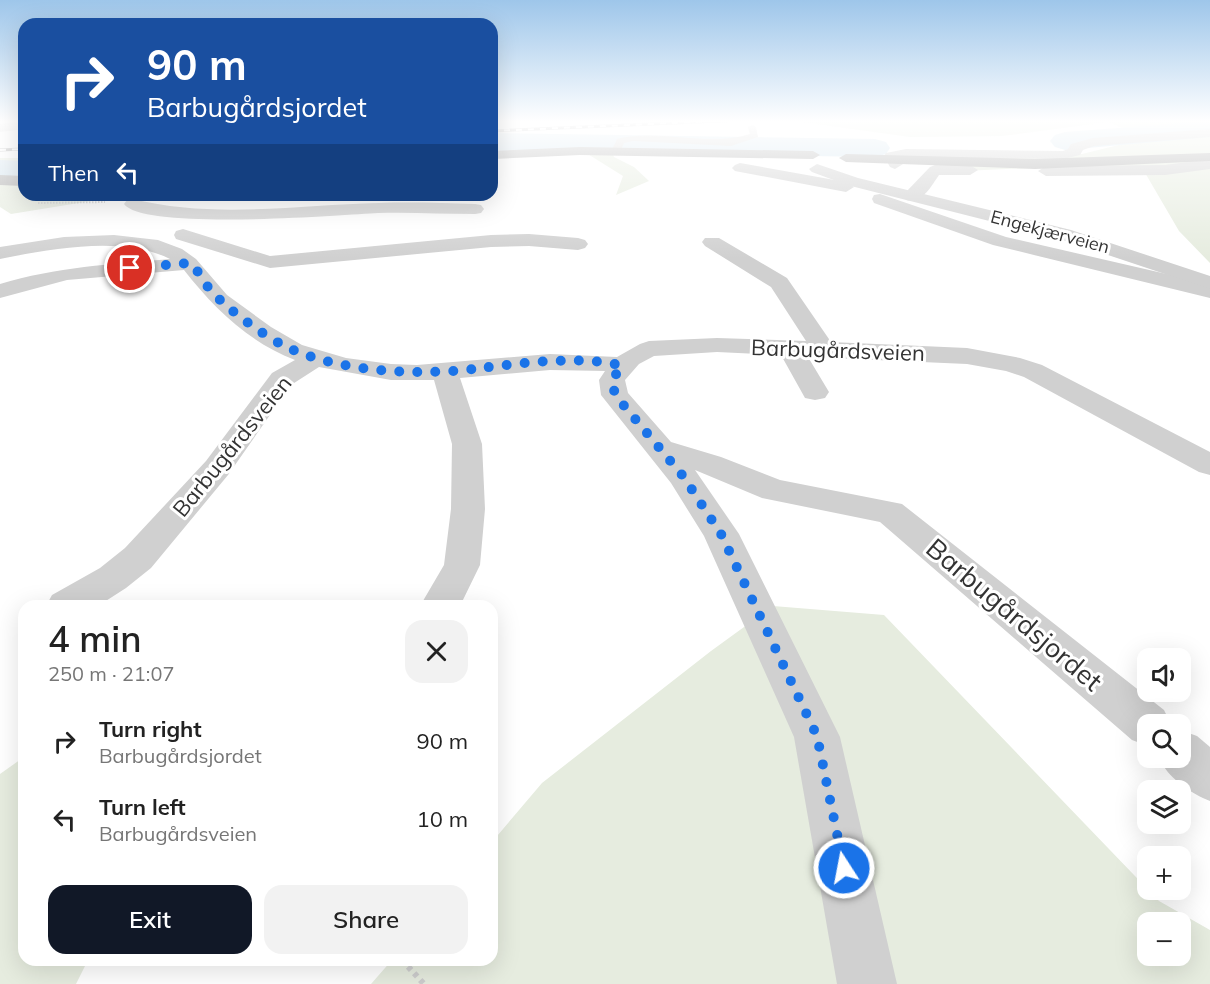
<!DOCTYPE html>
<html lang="en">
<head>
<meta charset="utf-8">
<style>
  body { margin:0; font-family:Mulish,sans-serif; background:#f2f2f2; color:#222; height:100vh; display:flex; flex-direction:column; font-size:22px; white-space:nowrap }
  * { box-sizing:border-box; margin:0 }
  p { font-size:20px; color:#767676 }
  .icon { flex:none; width:33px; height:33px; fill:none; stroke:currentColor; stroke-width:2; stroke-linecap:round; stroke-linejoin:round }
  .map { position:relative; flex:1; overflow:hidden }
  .side { position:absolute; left:18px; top:600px; width:480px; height:366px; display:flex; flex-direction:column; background:#fff; border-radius:18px; box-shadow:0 6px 24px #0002 }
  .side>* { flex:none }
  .top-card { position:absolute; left:18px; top:18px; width:480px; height:183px; border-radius:18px; box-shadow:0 6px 24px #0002; background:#1a4fa0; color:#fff; overflow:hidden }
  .buttons { position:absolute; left:1137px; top:648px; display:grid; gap:12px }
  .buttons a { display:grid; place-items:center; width:54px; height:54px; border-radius:12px; background:#fff; box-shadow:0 6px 24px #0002; font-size:30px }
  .pin { position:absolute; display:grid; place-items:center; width:51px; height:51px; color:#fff; margin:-26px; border:3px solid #fff; border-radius:50%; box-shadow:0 2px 6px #0007 }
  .me { position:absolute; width:66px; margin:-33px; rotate:349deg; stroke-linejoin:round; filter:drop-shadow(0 0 4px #0008) }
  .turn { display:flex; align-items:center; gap:21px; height:126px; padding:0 30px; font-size:27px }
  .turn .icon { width:78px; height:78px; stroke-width:2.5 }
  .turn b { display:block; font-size:42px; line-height:51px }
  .then { display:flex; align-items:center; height:57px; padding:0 30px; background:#0003; gap:12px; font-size:22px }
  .round { display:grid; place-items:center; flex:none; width:63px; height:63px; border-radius:18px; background:#f2f2f2 }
  .head { display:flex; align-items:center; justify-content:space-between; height:102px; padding:0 30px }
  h1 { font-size:36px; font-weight:600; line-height:45px }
  .cta { display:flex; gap:12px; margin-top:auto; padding:12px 30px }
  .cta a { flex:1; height:69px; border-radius:18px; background:#111827; color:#fff; font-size:24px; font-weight:600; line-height:69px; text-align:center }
  .cta a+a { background:#f2f2f2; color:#222 }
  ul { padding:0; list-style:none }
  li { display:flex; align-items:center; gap:18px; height:78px; padding:0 30px }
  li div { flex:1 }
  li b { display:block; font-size:22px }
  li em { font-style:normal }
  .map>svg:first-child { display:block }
  .green { fill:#e6ecdf; fill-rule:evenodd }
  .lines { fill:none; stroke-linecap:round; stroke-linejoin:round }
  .river { fill:#cfe2ee; fill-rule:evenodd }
  .path-far1 { stroke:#cdcdcd; stroke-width:2; stroke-dasharray:1.5 1.5; stroke-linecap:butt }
  .path { stroke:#cdcdcd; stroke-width:6; stroke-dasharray:4.5 4.5; stroke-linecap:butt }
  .service { fill:#d0d0d0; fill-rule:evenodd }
  .minor { fill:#d0d0d0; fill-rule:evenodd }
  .tertiary { fill:#d0d0d0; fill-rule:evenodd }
  .primary { fill:#ababab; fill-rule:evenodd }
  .rail-casing { stroke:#888; stroke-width:3 }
  .rail { stroke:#fff; stroke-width:2; stroke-dasharray:6; stroke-linecap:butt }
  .route { stroke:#1a73e8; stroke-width:10; stroke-dasharray:0 18 }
  .labels { text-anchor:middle; stroke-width:6; stroke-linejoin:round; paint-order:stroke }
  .far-street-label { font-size:18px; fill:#333; stroke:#fff }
  .street-label { font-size:22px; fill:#333; stroke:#fff }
  .near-street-label { font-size:27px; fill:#333; stroke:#fff }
</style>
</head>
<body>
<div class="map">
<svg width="1210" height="984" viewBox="0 0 1210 984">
  <rect width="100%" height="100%" fill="#fff"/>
  <g class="green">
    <path d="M 787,120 L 1210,120 L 1210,263 L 1179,231 L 1144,171 L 1032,168 L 962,171 L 960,164 L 1016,156 L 1082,154 L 1147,138 L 1108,122 L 1002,136 L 910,137 Z"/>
    <path d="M 541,140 L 608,143 L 614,157 L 634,167 L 649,181 L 616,195 L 623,176 L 575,146 L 492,150 L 492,141 Z"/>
    <path d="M 0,158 L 24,158 L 24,195 L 128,195 L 11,214 L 0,207 Z"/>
    <path d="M 773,606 L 884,615 L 1159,901 L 1210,930 L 1210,984 L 371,984 L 392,960 L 492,960 L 492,842 L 542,783 L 711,651 ZM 1148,922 L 1180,922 L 1180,956 L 1148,956 Z"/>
    <path d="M 24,757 L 24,960 L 88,960 L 76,984 L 0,984 L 0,774 Z"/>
  </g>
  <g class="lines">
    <g class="river">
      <path d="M 1210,121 L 1210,137 L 1065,150 L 1055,147 L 1050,141 L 1055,135 L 1065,132 Z"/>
      <path d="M 492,133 L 875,139 L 886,142 L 890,148 L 886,154 L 875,157 L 492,151 Z"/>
      <path d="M 0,160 L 24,161 L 24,181 L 0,180 Z"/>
    </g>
    <path class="path-far1" d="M 38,203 L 105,202"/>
    <path class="path" d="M 402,960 L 424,984"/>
    <path class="service" d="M 752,125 L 756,127 L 758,137 L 731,146 L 633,141 L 624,143 L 619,154 L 611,152 L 617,139 C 661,128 706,148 750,134 L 748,127 Z"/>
    <g class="minor">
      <path d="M 24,121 L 24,129 L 0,132 L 0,124 Z"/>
      <path d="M 1210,129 L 1210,137 L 1094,146 L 1083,150 L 1080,155 L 1063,159 L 906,157 L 900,159 L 903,164 L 895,169 L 890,167 L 884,156 L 886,153 L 906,149 L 1063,151 L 1068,149 L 1071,144 L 1093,138 Z"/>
      <path d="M 1210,159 L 1210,169 L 1165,175 L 1046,176 L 1038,171 L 1046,166 L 1165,165 Z"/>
      <path d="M 740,163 L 846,182 L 854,187 L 846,192 L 735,171 L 732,168 L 735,165 Z"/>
      <path d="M 935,165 L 970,165 L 978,170 L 970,175 L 939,175 C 931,186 923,204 906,200 L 904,196 L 906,192 L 930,167 Z"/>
      <path d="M 880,194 L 1006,237 L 1210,284 L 1210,298 L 993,245 L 874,203 L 872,199 L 874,195 Z"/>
      <path d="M 133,199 C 213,219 298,205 379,203 C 411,202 443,203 475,204 L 481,205 L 484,209 L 481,213 L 475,214 C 443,214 411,212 378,213 C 340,215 144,231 124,204 L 127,200 Z"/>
      <path d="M 183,229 L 270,256 L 491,235 L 529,234 L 578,238 L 585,240 L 588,244 L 585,248 L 578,250 L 529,246 L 491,247 L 270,268 L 176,239 L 174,235 L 176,231 Z"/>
      <path d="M 114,235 L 158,240 L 182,249 L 196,259 L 227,295 L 271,327 L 302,345 L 346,358 L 391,364 L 417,365 L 550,354 L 617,357 L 640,344 L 649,341 L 717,338 L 806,341 L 771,287 L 705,246 L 702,242 L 705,238 L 719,238 L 787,278 L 831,342 L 967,348 L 1020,358 L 1042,365 L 1210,452 L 1210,475 L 1199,472 L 1024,377 L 1006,371 L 967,364 L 808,357 L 829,392 L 825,398 L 815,400 L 805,398 L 781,355 L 717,352 L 654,356 L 639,364 L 625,380 L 628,393 L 671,442 L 721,457 L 780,480 L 902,504 L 1164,710 L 1171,724 L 1148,724 L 1148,746 L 1132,740 L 880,522 L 762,498 L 695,470 L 739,534 L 840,737 L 897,984 L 837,984 L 794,737 L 704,536 L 671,483 L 601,395 L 599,380 L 605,371 L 550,370 L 460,378 L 482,444 L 485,509 L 480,565 L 460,606 L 420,606 L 444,565 L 451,509 L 452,444 L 434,380 L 391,380 L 319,367 L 291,385 L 228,475 L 151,568 L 126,588 L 98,606 L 46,606 L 52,595 L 100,568 L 125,548 L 206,461 L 272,373 L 295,360 C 248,342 214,308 184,270 L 67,280 L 0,298 L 0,284 C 56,267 112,264 170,259 C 123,235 50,249 0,259 L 0,247 L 64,237 Z"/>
      <path d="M 1180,730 L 1197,736 L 1210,747 L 1210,801 C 1190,793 1168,778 1159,758 L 1180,758 Z"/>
    </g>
    <path class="tertiary" d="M 817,164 L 858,178 L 1071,230 L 1210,276 L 1210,289 L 1057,238 L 847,185 L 812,172 L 809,169 Z"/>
    <g class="primary">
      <path d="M 580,147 L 813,151 L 820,155 L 813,159 L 580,155 L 492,159 L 492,151 Z"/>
      <path d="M 1210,153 L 1210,161 L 1035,169 L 846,162 L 839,158 L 846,154 L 1035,159 Z"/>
      <path d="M 0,175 L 24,176 L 24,186 L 0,185 Z"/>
    </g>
    <defs>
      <g id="rail">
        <path d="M 492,131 L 742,120"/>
        <path d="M 0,150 L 24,149"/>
      </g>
    </defs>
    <use href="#rail" class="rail-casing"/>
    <use href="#rail" class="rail"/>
  </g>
  <linearGradient id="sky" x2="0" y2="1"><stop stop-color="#9ec6ea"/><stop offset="0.47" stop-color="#fff"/><stop offset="1" stop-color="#fff" stop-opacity="0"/></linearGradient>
  <rect width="1210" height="258" fill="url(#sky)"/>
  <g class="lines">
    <path class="route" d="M 130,268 L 191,263 C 199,272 204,283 212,292 C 230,311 269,340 293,350 C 348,373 423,376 482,368 C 520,363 586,355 622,366 L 612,380 L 615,395 L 683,476 L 721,534 L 817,736 L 844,868"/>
  </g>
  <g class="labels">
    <g class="far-street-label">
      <text transform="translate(1050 232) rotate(15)" y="6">Engekjærveien</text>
    </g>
    <g class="street-label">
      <text transform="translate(838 350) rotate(2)" y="8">Barbugårdsveien</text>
      <text transform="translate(232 446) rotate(-51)" y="8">Barbugårdsveien</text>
    </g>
    <g class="near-street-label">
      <text transform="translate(1014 615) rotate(40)" y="9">Barbugårdsjordet</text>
    </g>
  </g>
</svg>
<div class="buttons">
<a><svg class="icon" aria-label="sound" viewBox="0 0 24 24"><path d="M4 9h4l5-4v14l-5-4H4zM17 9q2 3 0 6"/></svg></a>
<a><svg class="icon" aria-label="search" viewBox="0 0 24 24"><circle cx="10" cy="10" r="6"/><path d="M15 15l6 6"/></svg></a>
<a><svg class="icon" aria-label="layers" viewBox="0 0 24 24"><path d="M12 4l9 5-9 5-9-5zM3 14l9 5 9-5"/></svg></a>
<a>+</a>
<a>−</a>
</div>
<div class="pin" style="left:130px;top:268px;background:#d93025"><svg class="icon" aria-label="arrive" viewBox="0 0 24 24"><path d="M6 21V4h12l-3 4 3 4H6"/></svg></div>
<svg class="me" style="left:844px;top:868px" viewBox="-20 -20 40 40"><circle r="17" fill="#1a73e8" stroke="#fff" stroke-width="3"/><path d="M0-11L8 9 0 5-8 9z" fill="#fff"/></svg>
<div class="top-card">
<div class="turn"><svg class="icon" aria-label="right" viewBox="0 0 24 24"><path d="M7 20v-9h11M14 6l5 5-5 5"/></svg><div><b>90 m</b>Barbugårdsjordet</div></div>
<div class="then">Then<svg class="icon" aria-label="left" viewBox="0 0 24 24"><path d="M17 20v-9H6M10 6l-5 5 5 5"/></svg></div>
</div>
<section class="side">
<div class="head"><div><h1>4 min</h1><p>250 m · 21:07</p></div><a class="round"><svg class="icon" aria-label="close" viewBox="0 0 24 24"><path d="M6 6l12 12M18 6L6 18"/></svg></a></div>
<ul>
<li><svg class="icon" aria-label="right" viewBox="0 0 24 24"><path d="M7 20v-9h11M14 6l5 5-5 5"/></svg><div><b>Turn right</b><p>Barbugårdsjordet</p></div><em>90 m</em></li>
<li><svg class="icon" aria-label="left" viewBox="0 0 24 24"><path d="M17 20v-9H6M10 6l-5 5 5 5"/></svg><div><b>Turn left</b><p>Barbugårdsveien</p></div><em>10 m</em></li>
</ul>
<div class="cta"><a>Exit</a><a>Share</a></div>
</section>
</div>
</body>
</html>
